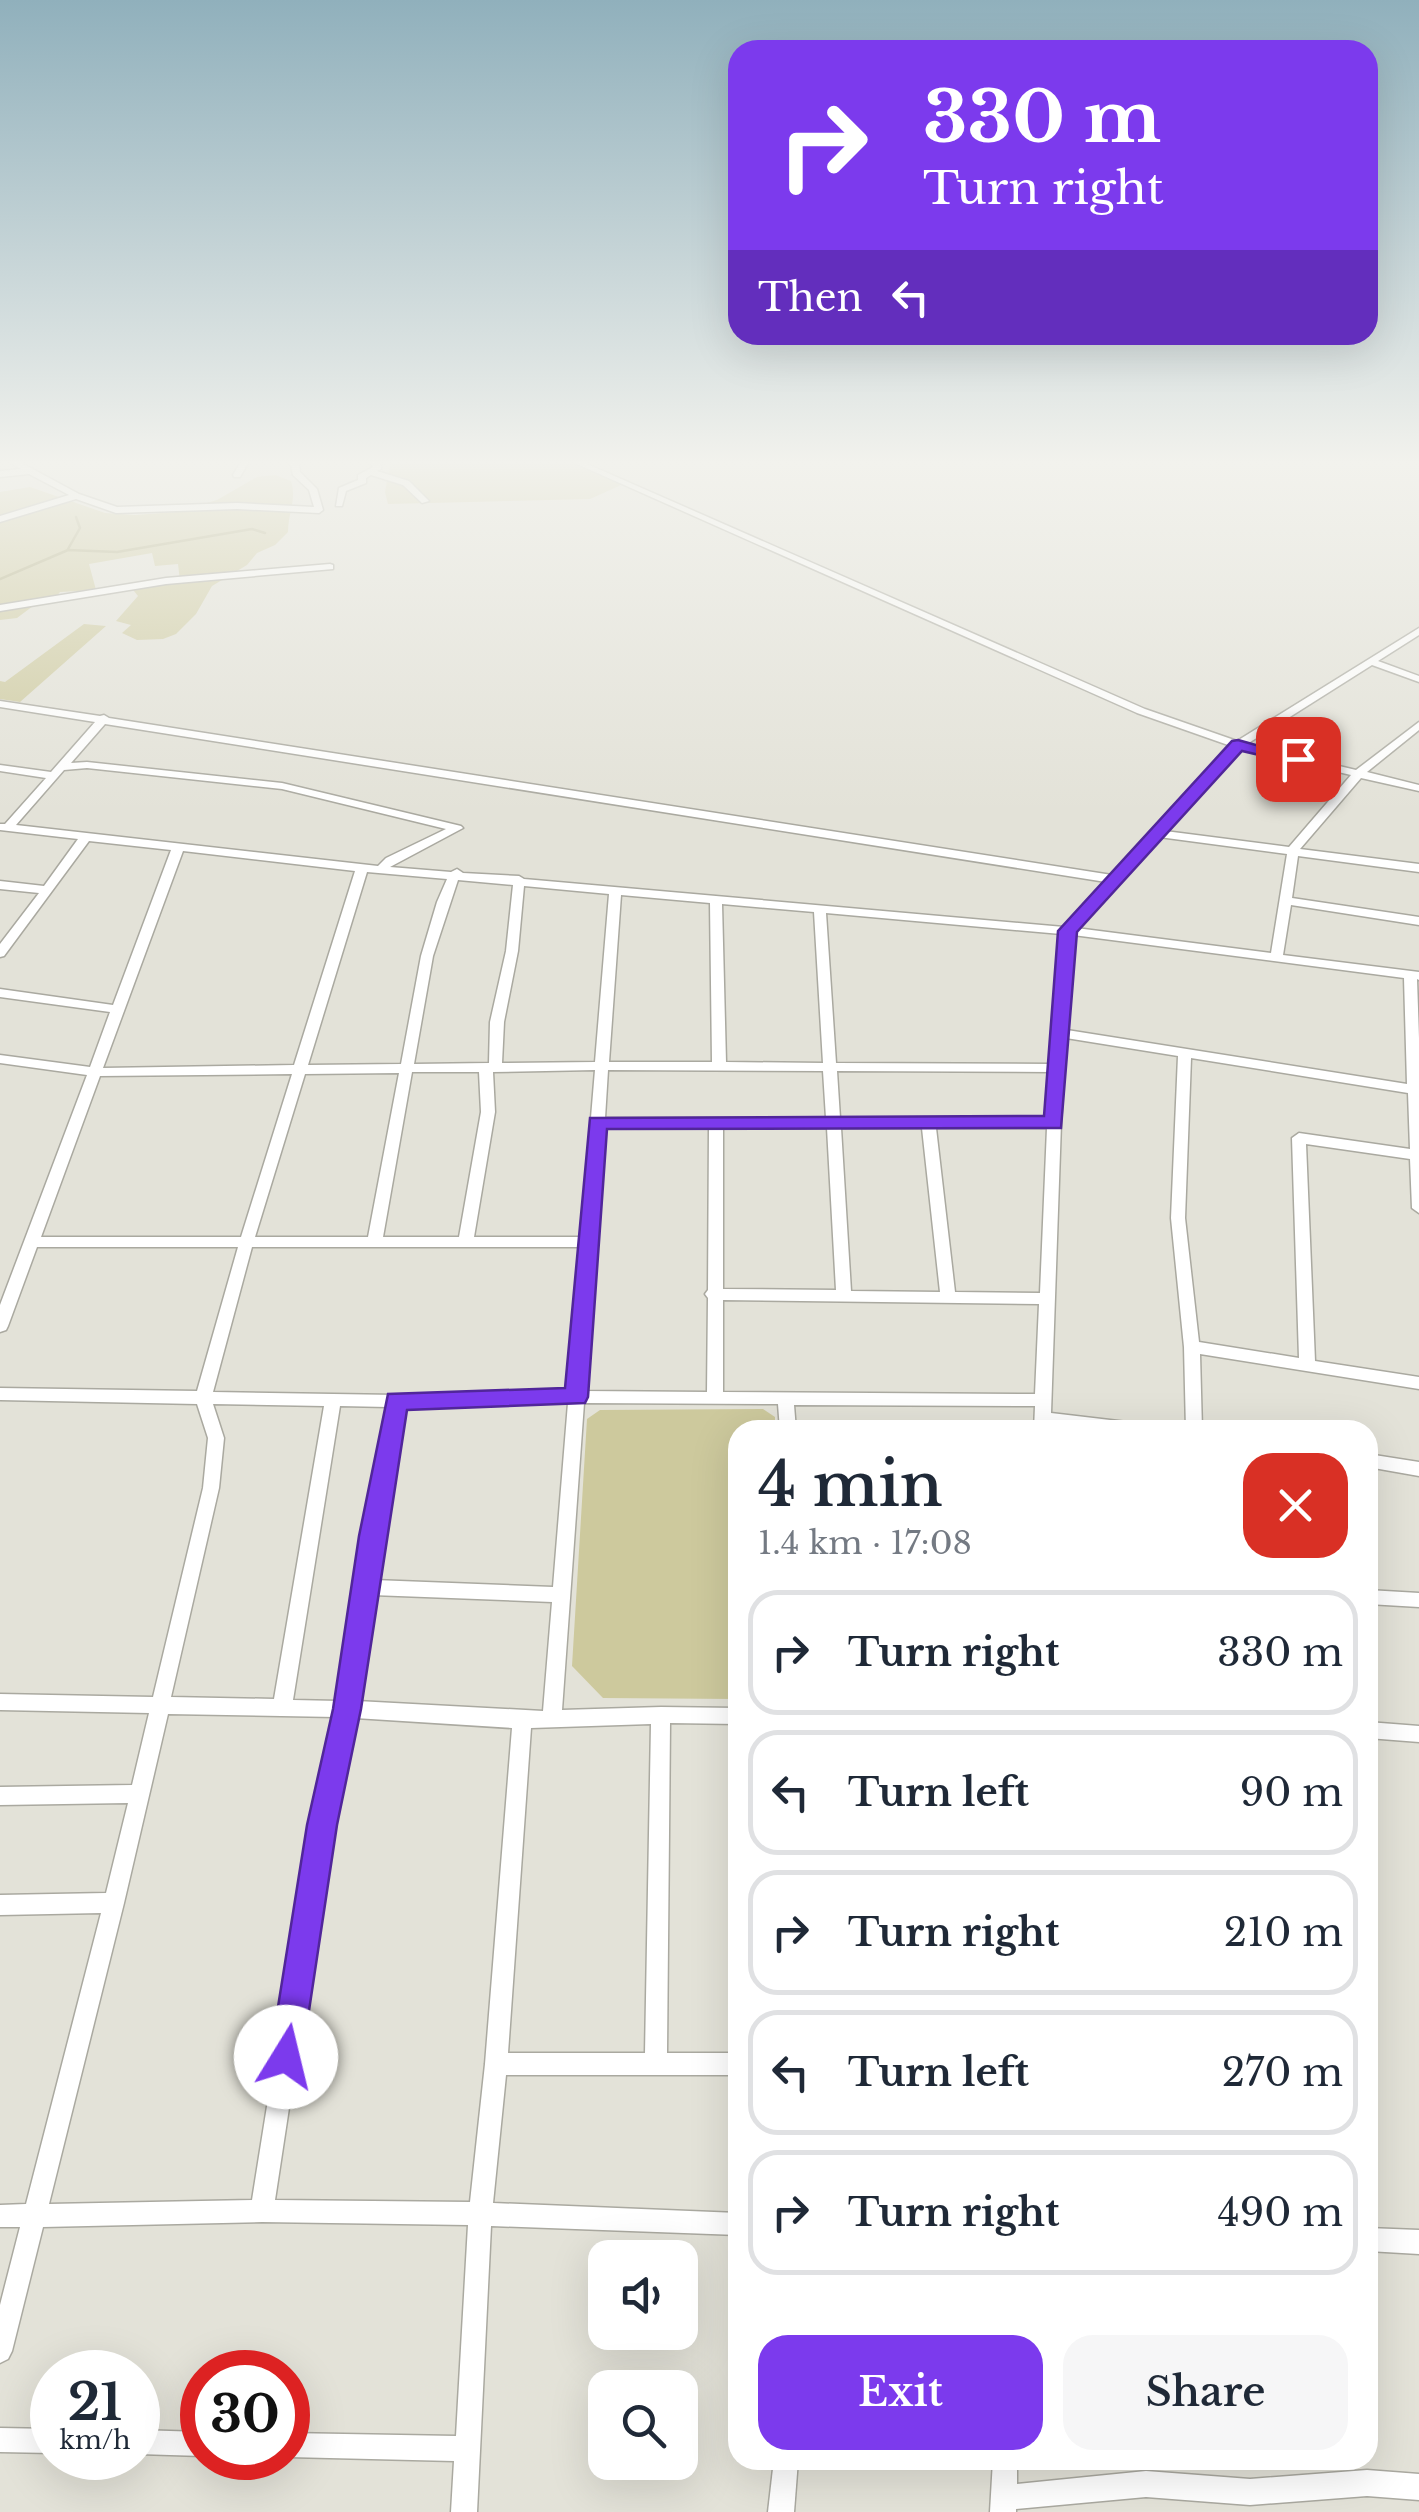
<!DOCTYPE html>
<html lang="en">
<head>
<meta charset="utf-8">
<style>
  body { margin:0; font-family:"Libre Baskerville",serif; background:#f6f6f7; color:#1f2937; height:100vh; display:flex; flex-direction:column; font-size:38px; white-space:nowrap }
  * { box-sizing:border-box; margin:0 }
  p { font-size:32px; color:#747a83 }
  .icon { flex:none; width:55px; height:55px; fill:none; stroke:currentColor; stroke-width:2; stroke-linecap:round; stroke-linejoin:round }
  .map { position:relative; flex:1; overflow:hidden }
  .drawer { position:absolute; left:728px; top:1420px; width:650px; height:1050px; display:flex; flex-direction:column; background:#fff; border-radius:30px; box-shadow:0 10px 40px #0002 }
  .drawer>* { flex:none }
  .banner { position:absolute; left:728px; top:40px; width:650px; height:305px; border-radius:30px; box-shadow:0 10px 40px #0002; background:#7c3aed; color:#fff; overflow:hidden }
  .buttons { position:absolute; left:588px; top:2240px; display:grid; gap:20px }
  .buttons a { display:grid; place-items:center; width:110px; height:110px; border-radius:20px; background:#fff; box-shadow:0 10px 40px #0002; font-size:50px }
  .speed { position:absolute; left:30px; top:2350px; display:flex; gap:20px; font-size:50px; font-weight:700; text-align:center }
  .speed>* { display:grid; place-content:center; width:130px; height:130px; border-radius:50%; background:#fff; box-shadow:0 10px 40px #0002; line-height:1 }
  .speed small { font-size:25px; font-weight:400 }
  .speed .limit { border:15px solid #d22; background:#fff; color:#111 }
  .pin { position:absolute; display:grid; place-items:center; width:85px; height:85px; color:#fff; margin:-42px; border-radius:20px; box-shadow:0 5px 15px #0006 }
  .me { position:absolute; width:110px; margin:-55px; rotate:9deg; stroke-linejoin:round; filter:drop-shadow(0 0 8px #0008) }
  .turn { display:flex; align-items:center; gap:35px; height:210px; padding:0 30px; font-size:45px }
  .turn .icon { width:130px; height:130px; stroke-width:2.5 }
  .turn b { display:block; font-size:70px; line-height:85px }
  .then { display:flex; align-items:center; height:95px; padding:0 30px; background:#0003; gap:20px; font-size:38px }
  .round { display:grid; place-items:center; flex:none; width:105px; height:105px; border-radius:30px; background:#f6f6f7 }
  .summary { display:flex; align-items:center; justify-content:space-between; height:170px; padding:0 30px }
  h1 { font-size:60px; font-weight:600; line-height:75px }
  .cta { display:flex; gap:20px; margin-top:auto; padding:20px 30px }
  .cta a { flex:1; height:115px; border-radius:30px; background:#7c3aed; color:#fff; font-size:40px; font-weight:600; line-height:115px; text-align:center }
  .cta a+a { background:#f6f6f7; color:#1f2937 }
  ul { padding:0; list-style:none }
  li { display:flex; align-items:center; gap:30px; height:125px; margin:0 20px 15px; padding:0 10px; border:5px solid #e0e1e3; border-radius:30px }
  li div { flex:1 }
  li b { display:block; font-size:38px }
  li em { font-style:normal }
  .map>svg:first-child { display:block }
  .green { fill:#cdc99d }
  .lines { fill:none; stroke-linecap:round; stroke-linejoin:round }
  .stream { stroke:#ada97a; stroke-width:2.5 }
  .minor-casing { stroke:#aaa9a0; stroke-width:3 }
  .minor { fill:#fff; fill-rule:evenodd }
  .route { fill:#7c3aed; stroke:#51269a; stroke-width:2.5 }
</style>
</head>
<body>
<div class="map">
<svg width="1419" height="2512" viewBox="0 0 1419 2512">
  <rect width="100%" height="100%" fill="#e3e2d8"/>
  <g class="green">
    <path d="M 391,460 L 579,460 L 630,481 L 590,499 L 388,504 L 385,492 Z"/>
    <path d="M 275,475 L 291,481 C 297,499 288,513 288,532 L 275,545 L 257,553 L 247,565 L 212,586 L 196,614 L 176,634 L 163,639 L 137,640 L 122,633 L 131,625 L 116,621 L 138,596 L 130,586 L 180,581 L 178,564 L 155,566 L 152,553 L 89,564 L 96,590 L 60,592 L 54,600 L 41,600 L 17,618 L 0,620 L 0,492 L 30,487 L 105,513 L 135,515 L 176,512 L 217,500 L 257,477 Z"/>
    <path d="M 84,624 L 106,626 L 20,702 L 0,699 L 0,681 L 5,682 Z"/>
    <path d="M 763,1409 L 775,1417 L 775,1430 L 738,1430 L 737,1699 L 603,1698 L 572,1666 L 587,1419 L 600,1410 Z"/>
  </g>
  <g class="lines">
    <g class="stream">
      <path d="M 68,549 L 80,528 L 76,517"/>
      <path d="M 0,579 L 68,550 L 117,552 L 252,529 L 265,533"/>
    </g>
    <defs>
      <g id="minor">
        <path d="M 6,460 L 16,460 L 79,494 L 117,507 L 237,503 L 314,507 L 309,490 L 293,475 L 291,465 L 283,460 L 293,460 L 299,464 L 300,472 L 317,489 L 323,510 L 319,513 L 237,509 L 116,513 L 76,499 L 0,522 L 0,516 L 69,495 L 29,474 L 0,477 L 0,471 L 21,469 Z"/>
        <path d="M 242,460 L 250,460 L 240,477 L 234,477 L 233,475 Z"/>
        <path d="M 367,460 L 375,460 L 381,465 L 381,469 L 377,471 L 409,481 L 429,501 L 422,503 L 403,485 L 371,475 L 366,478 L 366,483 L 346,491 L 342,506 L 336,506 L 339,488 L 358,480 L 358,475 L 373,467 Z"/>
        <path d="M 568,460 L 578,460 L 1145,709 L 1237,741 L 1419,628 L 1419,635 L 1378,661 L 1419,676 L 1419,682 L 1372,665 L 1247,744 L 1356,770 L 1419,722 L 1419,730 L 1367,772 L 1419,785 L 1419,791 L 1361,778 L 1300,849 L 1419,864 L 1419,872 L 1298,856 L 1292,898 L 1419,917 L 1419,925 L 1291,905 L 1283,955 L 1419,972 L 1419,980 L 1417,979 L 1419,1038 L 1419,1213 L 1412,1208 L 1410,1159 L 1306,1144 L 1315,1361 L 1419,1377 L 1419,1389 L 1200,1354 L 1202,1430 L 1186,1430 L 1184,1347 L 1171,1218 L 1178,1056 L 1066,1038 L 1061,1123 L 1051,1413 L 1144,1424 L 1150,1426 L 1152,1430 L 1091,1430 L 1050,1425 L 1050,1430 L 1034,1430 L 1035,1406 L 794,1405 L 796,1430 L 780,1430 L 778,1404 L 584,1403 L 562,1710 L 661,1707 L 738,1708 L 738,1724 L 670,1723 L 667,2053 L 738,2053 L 738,2075 L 506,2075 L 493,2203 L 738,2213 L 738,2235 L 491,2226 L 477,2512 L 451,2512 L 454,2461 L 288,2457 L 288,2433 L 456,2436 L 468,2225 L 262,2222 L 43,2227 L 12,2351 L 8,2359 L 0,2363 L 0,2305 L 20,2227 L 0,2227 L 0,2205 L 26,2204 L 101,1913 L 0,1915 L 0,1895 L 106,1893 L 128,1803 L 0,1805 L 0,1787 L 132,1785 L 149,1713 L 0,1710 L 0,1694 L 153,1697 L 203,1488 L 208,1438 L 197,1404 L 0,1400 L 0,1388 L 197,1391 L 238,1247 L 37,1247 L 8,1326 L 6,1330 L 0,1332 L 0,1305 L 87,1075 L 0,1063 L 0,1055 L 90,1067 L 110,1012 L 0,997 L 0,989 L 113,1005 L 171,850 L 89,841 L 4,956 L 0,957 L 0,944 L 39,893 L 0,889 L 0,881 L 44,886 L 78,839 L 0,830 L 0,824 L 5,824 L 46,778 L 0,771 L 0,765 L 51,772 L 95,722 L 0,707 L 0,701 L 100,716 L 104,715 L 109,718 L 1112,875 L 1231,746 L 1137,713 ZM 105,724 L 1106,882 L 1064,927 L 524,879 L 519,876 L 463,873 L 457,869 L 451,872 L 390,867 L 463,828 L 461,826 L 282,783 L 87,762 L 71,763 ZM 1240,749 L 1351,775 L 1289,847 L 1165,831 ZM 87,768 L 282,789 L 446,829 L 386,858 L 378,866 L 16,825 L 64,770 ZM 1159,837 L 1287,854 L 1271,953 L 1076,928 ZM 183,851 L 355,871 L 294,1065 L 103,1068 ZM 367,872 L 447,879 L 437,902 L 421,956 L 401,1064 L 308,1065 ZM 458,880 L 513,885 L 506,951 L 490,1022 L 489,1063 L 414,1064 L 433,956 ZM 524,886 L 609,894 L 595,1062 L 502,1063 L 504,1022 L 518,951 ZM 621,895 L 710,903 L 712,1062 L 609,1062 ZM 722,904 L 814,912 L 823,1063 L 726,1062 ZM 826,913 L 1061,934 L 1051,1064 L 836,1063 ZM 1073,935 L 1404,978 L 1407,1084 L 1067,1030 ZM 1191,1058 L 1408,1093 L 1410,1149 L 1299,1133 L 1292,1138 L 1299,1358 L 1199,1342 L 1185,1218 ZM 595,1070 L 581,1237 L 474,1237 L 495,1112 L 493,1072 ZM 608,1070 L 823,1071 L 826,1118 L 605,1118 ZM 837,1071 L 1051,1072 L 1047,1118 L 840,1118 ZM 412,1072 L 479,1072 L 481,1112 L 459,1237 L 383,1237 ZM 399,1073 L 368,1237 L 255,1237 L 305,1074 ZM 292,1074 L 241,1237 L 41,1237 L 100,1076 ZM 604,1128 L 709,1128 L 708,1290 L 705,1294 L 708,1298 L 707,1392 L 585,1391 ZM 723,1128 L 827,1128 L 836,1290 L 723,1289 ZM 841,1128 L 922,1128 L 940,1292 L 851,1291 ZM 936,1128 L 1047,1128 L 1040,1293 L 955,1292 ZM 252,1247 L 580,1247 L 569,1391 L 397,1395 L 213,1392 ZM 723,1300 L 1039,1304 L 1035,1394 L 723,1392 ZM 568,1403 L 553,1587 L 374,1580 L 404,1407 ZM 213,1404 L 324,1406 L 274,1699 L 171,1697 L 219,1488 L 224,1438 ZM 340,1406 L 388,1407 L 363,1536 L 339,1701 L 293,1700 ZM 372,1595 L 552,1602 L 543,1711 L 357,1701 ZM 168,1714 L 336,1717 L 312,1825 L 252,2200 L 49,2204 L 124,1903 ZM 355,1718 L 512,1728 L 485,2064 L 470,2202 L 275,2200 L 332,1825 ZM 651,1724 L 645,2053 L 508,2053 L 531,1728 Z"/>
        <path d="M 330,564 L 333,565 L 333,569 L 166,584 L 0,611 L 0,605 L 166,578 Z"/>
        <path d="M 1368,1454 L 1419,1462 L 1419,1476 L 1368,1467 Z"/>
        <path d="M 1368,1590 L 1419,1593 L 1419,1607 L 1368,1604 Z"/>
        <path d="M 1368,1722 L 1419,1726 L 1419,1742 L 1368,1738 Z"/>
        <path d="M 1368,2228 L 1419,2230 L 1419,2254 L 1368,2251 Z"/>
        <path d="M 0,2428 L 52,2429 L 52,2453 L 0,2452 Z"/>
        <path d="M 138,2430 L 202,2432 L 202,2456 L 138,2454 Z"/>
        <path d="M 774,2460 L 798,2460 L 794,2512 L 768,2512 Z"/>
        <path d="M 993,2460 L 1017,2460 L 1017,2484 L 1146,2471 L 1250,2479 L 1367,2470 L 1419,2474 L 1419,2500 L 1367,2496 L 1250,2505 L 1146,2497 L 1016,2509 L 1016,2512 L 990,2512 Z"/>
      </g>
    </defs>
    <use href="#minor" class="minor-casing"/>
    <use href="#minor" class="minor"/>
  </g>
  <linearGradient id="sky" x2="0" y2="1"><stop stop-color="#90b0bc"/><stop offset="0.57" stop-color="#f2f2ed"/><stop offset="1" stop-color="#f2f2ed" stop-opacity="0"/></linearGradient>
  <rect width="1419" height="811" fill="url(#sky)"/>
  <path class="route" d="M 1238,740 L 1306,759 L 1298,764 L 1242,751 L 1077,932 L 1061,1128 L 607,1129 L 588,1397 L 585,1403 L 407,1410 L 361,1709 L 337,1825 L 302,2057 L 298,2068 L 286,2073 L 274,2068 L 270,2057 L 307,1825 L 333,1709 L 359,1536 L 388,1394 L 565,1388 L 590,1118 L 1044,1116 L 1058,931 L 1232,741 Z"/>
</svg>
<div class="buttons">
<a><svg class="icon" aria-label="sound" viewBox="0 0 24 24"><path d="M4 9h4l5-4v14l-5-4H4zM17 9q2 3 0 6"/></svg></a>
<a><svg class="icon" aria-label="search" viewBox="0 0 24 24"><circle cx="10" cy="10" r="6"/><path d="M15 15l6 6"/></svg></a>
</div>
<div class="speed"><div>21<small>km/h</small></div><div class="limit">30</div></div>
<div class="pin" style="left:1298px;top:759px;background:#d93025"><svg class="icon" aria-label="arrive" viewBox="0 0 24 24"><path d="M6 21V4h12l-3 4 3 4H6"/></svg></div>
<svg class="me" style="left:286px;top:2057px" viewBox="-20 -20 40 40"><circle r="19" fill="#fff"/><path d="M0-13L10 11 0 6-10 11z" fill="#7c3aed"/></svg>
<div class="banner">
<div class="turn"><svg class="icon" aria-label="right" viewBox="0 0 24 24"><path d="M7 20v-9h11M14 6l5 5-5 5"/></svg><div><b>330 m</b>Turn right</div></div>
<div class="then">Then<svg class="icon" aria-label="left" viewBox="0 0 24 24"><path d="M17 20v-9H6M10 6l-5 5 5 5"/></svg></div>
</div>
<section class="drawer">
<div class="summary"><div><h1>4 min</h1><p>1.4 km · 17:08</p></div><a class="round" style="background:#d93025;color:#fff"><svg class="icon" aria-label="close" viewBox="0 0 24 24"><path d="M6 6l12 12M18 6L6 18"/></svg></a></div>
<ul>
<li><svg class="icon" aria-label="right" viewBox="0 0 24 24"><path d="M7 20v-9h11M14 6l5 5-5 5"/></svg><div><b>Turn right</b></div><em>330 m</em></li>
<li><svg class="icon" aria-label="left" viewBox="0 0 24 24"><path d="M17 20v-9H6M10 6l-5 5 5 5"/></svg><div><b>Turn left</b></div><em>90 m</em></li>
<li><svg class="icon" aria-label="right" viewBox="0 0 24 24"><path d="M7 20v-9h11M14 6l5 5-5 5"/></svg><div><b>Turn right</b></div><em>210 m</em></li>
<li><svg class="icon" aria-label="left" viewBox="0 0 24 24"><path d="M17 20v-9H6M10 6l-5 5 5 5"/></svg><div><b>Turn left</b></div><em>270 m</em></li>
<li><svg class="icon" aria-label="right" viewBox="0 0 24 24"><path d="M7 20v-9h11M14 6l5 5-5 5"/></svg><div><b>Turn right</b></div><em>490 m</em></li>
</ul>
<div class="cta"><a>Exit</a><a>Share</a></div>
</section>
</div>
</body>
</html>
